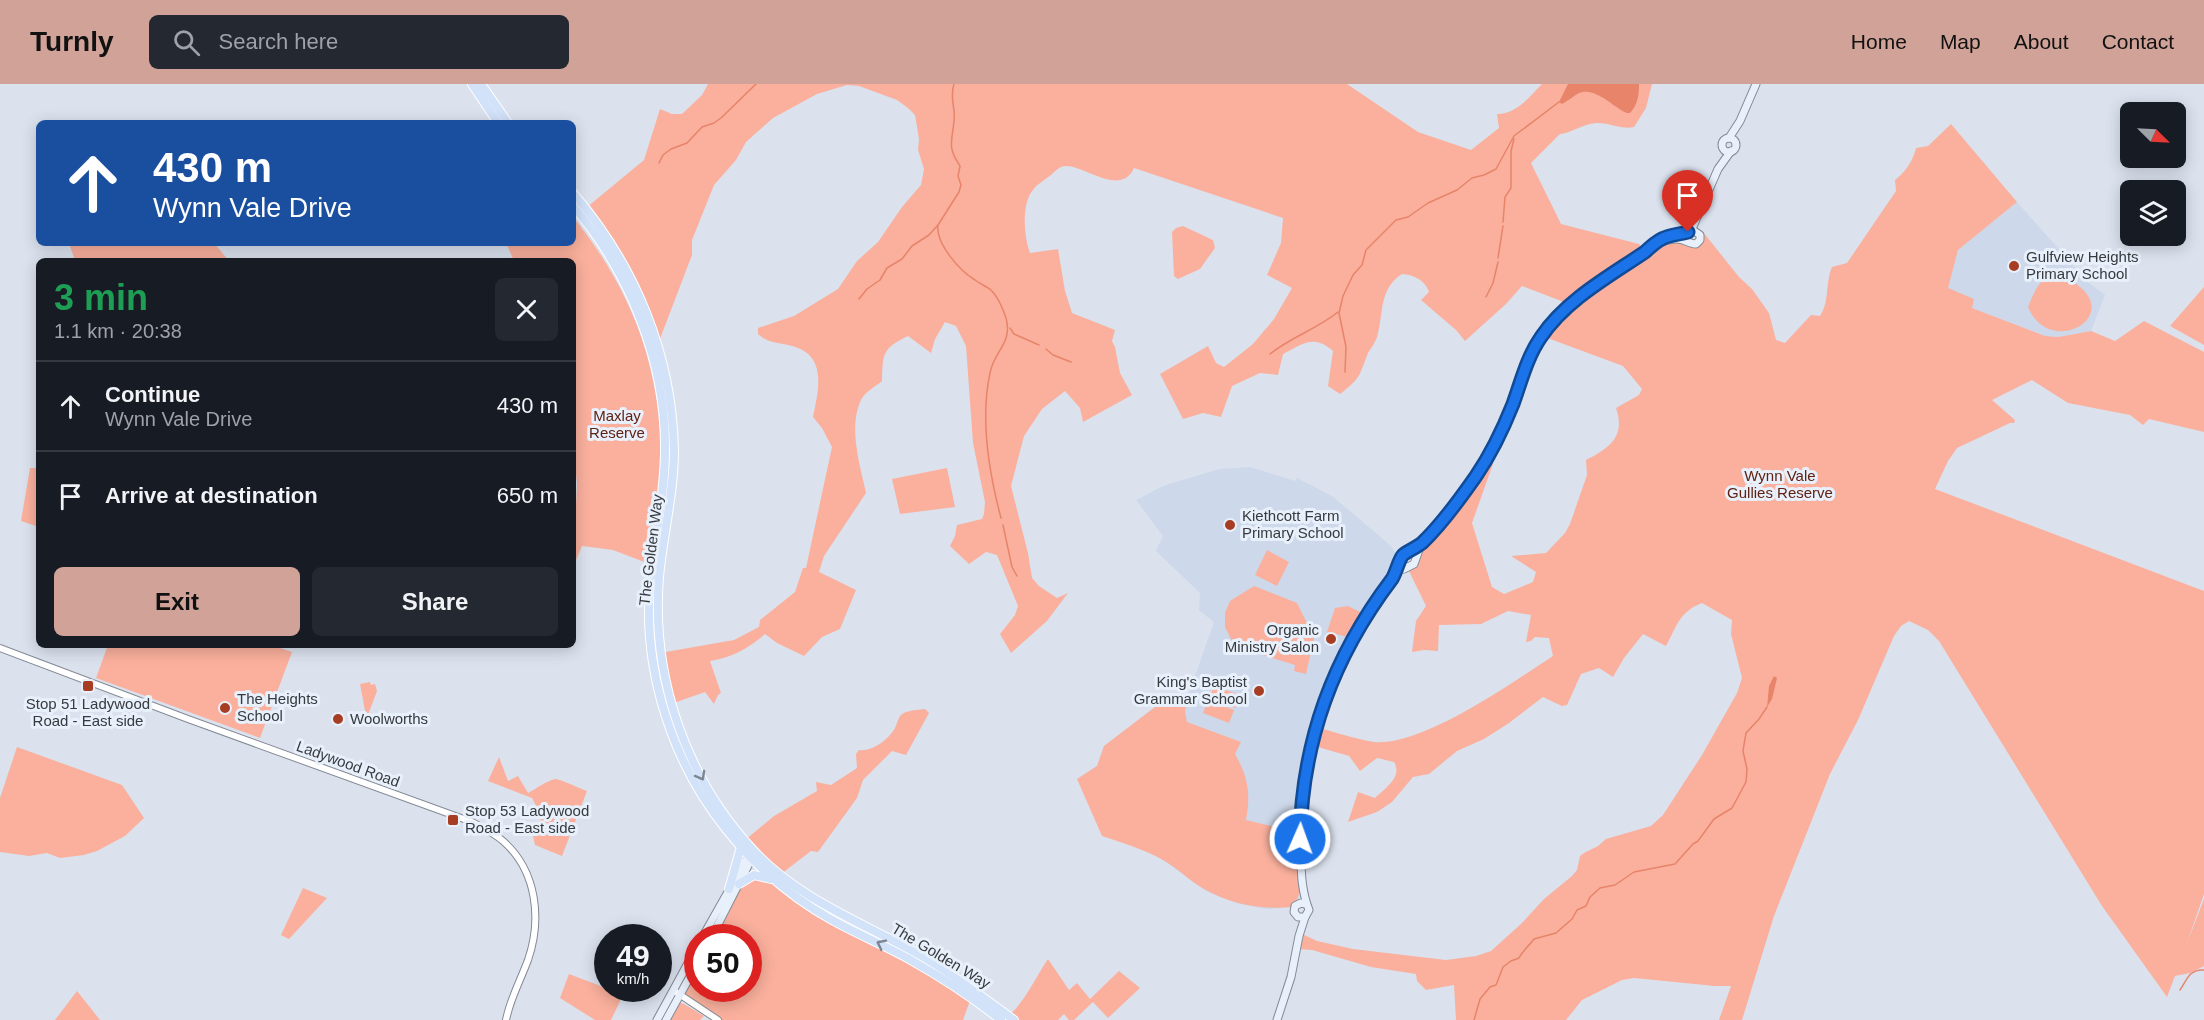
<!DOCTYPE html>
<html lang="en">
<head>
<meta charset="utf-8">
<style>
  body { margin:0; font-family:Arial,sans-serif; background:#242831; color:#f1f3f6; height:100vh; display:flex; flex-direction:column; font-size:22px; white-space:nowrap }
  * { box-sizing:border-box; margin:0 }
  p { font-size:20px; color:#9ea1a6 }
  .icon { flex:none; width:33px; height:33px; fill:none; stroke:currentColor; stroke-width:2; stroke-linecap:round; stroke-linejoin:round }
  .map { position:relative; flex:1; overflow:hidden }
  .drawer { position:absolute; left:36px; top:174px; width:540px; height:390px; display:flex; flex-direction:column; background:#171b24; border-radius:9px; box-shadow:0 3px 15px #0003 }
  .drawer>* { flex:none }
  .guide { position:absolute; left:36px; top:36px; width:540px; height:126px; border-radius:9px; box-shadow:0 3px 15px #0003; background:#1a4fa0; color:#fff; overflow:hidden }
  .needle { width:39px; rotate:114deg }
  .tools { position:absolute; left:2120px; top:18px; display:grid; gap:12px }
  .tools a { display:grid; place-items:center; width:66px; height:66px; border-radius:9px; background:#171b24; box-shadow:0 3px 15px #0003; font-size:30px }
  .speed { position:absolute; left:594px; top:840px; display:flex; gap:12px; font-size:30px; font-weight:700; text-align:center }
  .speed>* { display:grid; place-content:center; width:78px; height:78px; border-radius:50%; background:#171b24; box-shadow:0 3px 15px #0003; line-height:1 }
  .speed small { font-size:15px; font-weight:400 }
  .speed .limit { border:9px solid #d22; background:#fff; color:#111 }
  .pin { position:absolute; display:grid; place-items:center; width:51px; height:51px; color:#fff; margin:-62px -26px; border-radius:50% 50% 50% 0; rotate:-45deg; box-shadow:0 0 6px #0007 }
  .pin .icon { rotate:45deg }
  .me { position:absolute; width:66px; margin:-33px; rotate:2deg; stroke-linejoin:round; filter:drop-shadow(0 0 4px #0008) }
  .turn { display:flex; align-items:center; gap:21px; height:126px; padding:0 18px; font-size:27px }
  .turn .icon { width:78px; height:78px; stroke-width:2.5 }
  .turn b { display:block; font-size:42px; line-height:51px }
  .round { display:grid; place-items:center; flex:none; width:63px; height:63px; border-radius:9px; background:#242831 }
  .overview { display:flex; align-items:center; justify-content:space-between; height:102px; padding:0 18px }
  h1 { font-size:36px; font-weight:700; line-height:45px; color:#1e9e55 }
  .cta { display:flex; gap:12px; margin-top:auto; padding:12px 18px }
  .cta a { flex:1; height:69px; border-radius:9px; background:#d0a298; color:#111; font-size:24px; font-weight:700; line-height:69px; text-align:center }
  .cta a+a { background:#242831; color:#f1f3f6 }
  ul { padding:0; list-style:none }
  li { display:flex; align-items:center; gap:18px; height:90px; padding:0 18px; border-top:2px solid #363941 }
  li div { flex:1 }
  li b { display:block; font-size:22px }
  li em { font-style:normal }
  header { display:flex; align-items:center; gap:36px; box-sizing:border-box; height:84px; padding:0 30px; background:#d0a298; color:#111 }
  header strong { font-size:28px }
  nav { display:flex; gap:33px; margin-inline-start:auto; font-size:21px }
  .search { width:420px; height:54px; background:#242831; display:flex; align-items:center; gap:15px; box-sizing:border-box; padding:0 21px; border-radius:9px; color:#9ea1a6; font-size:22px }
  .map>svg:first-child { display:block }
  .built { fill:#cdd8ea }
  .green { fill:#fab09d }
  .water { fill:#e7846a }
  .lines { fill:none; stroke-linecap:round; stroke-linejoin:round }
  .stream { stroke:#e7846a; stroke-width:1.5 }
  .tertiary-casing { stroke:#838a95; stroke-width:8 }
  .secondary-casing { stroke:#838a95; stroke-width:9 }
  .primary-casing { stroke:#fff; stroke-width:10 }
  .tertiary { stroke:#fff; stroke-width:6 }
  .secondary { stroke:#e8f0fc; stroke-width:7 }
  .primary { stroke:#d2e2f9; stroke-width:8 }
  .oneway { stroke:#7d8692 }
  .route-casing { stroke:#114b97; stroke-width:15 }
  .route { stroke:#1a73e8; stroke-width:10 }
  .poi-dot { fill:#a73e24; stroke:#e8f0fb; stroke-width:2 }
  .labels { text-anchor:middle; stroke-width:6; stroke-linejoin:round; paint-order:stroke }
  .poi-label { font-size:15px; fill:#373a3e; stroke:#e8f0fb; text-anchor:start }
  .park-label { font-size:15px; fill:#602112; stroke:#e8f0fb }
  .street-label { font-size:15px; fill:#373a3e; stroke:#e8f0fb }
</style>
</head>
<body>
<header>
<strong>Turnly</strong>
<div class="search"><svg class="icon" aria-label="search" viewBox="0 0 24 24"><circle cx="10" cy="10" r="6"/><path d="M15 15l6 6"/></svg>Search here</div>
<nav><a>Home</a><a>Map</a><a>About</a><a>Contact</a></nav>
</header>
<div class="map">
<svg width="2204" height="936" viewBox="0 0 2204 936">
  <rect width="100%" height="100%" fill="#dbe2ee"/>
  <g class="built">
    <path d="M 2017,118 L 2088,198 L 2105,211 L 2091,247 L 2058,253 L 2045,252 L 1972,224 L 1947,204 L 1958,166 Z"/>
    <path d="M 1250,383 L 1295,397 L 1297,394 L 1332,412 L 1390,461 L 1401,477 L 1345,567 L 1316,643 L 1303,711 L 1302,802 L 1298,819 L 1283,824 L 1266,825 L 1236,819 L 1206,807 L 1162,775 L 1141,765 L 1077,695 L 1097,682 L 1104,662 L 1155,623 L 1188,612 L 1214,538 L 1199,526 L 1200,509 L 1156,467 L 1163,452 L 1136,416 L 1163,402 L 1219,385 Z"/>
  </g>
  <g class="green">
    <path d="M 708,0 L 1347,0 L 1418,48 L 1471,66 L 1499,44 L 1497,30 C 1517,30 1529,13 1542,0 L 1652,0 L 1646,24 L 1634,43 C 1621,46 1609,38 1596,39 C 1582,40 1569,50 1560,50 L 1531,79 L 1561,140 L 1639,160 L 1645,167 L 1670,155 L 1693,161 L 1703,148 L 1739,193 L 1752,205 L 1769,229 L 1776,256 L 1785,259 L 1811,231 L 1820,232 C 1830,217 1825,199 1832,183 L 1847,179 L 1896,107 L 1895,96 C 1904,90 1914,75 1916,64 L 1928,62 L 1951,40 L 2017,118 L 1958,166 L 1948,204 L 1974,215 L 1972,224 L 2045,252 L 2058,253 L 2091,247 L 2115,257 L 2144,237 L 2204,268 L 2204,348 L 2149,335 L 2143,341 L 2130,331 L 2068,319 L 2032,296 L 1992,316 L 2015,336 L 2014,339 L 2010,339 L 1957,364 L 1948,377 L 1935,405 L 2204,507 L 2204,810 L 2187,859 L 2204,815 L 2204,882 L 2190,889 L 2175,892 L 2167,913 L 2102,822 L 1939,557 L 1928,546 L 1909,537 L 1901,542 L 1894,552 L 1858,636 L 1830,690 L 1774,832 L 1742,936 L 1719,936 L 1731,902 L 1715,902 L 1634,894 L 1622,896 L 1582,916 L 1566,936 L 1456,936 L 1454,901 L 1426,906 L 1417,897 L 1416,890 L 1371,883 L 1312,866 L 1297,865 L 1300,849 L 1317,857 L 1353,865 L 1446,876 L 1476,872 L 1491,867 L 1522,839 L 1544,815 L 1572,792 L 1577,786 L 1580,772 L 1584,769 L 1598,762 L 1606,755 L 1651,742 L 1663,731 L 1702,671 L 1737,609 L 1742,594 L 1731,550 L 1732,536 L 1702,519 C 1679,528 1677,542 1666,562 L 1643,550 L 1624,574 L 1613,593 L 1599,584 L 1581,590 L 1567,621 L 1562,622 L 1543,613 L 1509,639 L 1484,655 L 1457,667 L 1429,690 L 1413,693 L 1392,718 L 1377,728 L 1348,738 L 1358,708 L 1375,714 C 1385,704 1403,693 1394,678 L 1377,674 L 1360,687 L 1349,672 L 1311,661 L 1316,643 C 1335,648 1355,655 1374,658 C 1422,663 1513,598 1553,572 L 1549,554 L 1535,553 L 1531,557 L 1526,558 L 1531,531 L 1508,527 L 1481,540 L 1439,541 L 1438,567 L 1424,566 L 1412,568 L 1416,537 L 1426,522 L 1407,483 L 1491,368 L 1493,380 L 1472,439 L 1492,503 L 1504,510 L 1533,498 L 1536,488 L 1511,472 L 1546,469 L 1565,449 L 1570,440 L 1587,391 L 1586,376 C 1609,364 1626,353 1616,324 L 1639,311 L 1642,305 L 1623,282 L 1542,252 L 1569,220 L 1522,202 L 1506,220 L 1465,257 L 1456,246 L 1421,216 L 1429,208 C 1425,196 1414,191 1402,190 C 1378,206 1384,230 1377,253 C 1375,259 1371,264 1368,269 C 1359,292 1361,294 1340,310 L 1328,302 L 1333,267 C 1313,250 1303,260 1283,270 L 1278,291 L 1260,289 L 1232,302 L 1221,333 L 1203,329 L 1183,335 L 1160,290 L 1208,262 L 1216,279 L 1224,283 L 1253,260 L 1274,235 L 1292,204 L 1267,191 L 1281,159 L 1283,134 L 1134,84 C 1121,113 1085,82 1066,82 C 1060,82 1055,87 1051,91 C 1045,96 1037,100 1033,106 C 1021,120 1024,153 1030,169 L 1058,165 L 1065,207 L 1072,229 L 1115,246 L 1112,257 L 1115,263 L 1120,289 L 1132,311 L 1083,338 L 1080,324 L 1065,307 L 1042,325 L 1024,352 L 1011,402 L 1028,469 L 1032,494 L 1039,502 L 1057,514 L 1068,509 L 1047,537 L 1011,569 L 1000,550 L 1015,531 L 1018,522 L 997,471 L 986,468 L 969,480 L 950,462 L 955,452 L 957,441 L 982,435 L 984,430 L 985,418 L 973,359 L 966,262 L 956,242 L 945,238 L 935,255 L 931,269 L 908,252 C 882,265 883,269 882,297 C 876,302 865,308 861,316 C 848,344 860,381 866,409 L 824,472 L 819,488 L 856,506 L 840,545 L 822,553 L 804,572 L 777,559 L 765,550 C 748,565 732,573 710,577 L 721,609 L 718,611 L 714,620 L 705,608 L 671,620 L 660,569 L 734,556 L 759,543 L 760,536 L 795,508 L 803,484 L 806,484 L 832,363 L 822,344 L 813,333 C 819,304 828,269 788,261 C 776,258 768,259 758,250 L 758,244 L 794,232 L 838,205 L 857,177 L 878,158 L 902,123 L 921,101 L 924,85 L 918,66 L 919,55 L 915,31 L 908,24 L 897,16 L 859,2 L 847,1 L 817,10 L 773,34 L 746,58 L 736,76 L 714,101 L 692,156 L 692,171 L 658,260 L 645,223 L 586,124 L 644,76 L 660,25 L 672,30 L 682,30 L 702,11 Z"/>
    <path d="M 573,133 C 642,218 670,311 658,420 C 656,440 651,460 647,479 L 613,466 L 582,462 L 573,483 L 577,400 L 573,361 L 573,177 L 514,177 L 506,159 L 573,159 Z"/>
    <path d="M 1183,142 L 1213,156 L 1215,164 L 1200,185 L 1178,195 L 1174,192 L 1172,148 L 1176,144 Z"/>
    <path d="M 69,159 L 214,159 L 229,177 L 75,177 Z"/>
    <path d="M 2051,191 C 2064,191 2071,194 2080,203 C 2119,235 2049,273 2028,223 C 2034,209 2038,197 2051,191 Z"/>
    <path d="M 2204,203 L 2204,261 L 2170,242 Z"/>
    <path d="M 30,384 L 39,384 L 39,443 L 21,437 Z"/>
    <path d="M 947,384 L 955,423 L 900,430 L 892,395 Z"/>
    <path d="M 1267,466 L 1289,478 L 1277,502 L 1255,491 Z"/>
    <path d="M 1254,502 L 1297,519 L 1308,541 L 1316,546 L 1306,590 L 1294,587 L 1295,581 L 1244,565 L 1232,557 L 1225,543 L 1225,529 L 1230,517 Z"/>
    <path d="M 1348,522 L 1362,529 L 1348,553 L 1327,548 L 1335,524 Z"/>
    <path d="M 108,561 L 271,561 L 292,568 L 260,654 L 96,594 Z"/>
    <path d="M 370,598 L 371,601 L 375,600 L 377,607 L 368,631 L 366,632 L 360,600 Z"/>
    <path d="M 1214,602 L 1240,611 L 1235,624 L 1209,615 Z"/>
    <path d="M 1188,612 L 1185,628 L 1187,638 L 1241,658 L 1235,670 C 1248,693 1251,709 1246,736 L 1271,742 L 1289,739 L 1296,741 L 1302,802 L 1294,823 C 1263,826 1232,821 1204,805 C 1190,797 1177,784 1163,776 C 1143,765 1123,759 1102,752 L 1077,695 L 1097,682 L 1104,662 L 1155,623 Z"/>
    <path d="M 1208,616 L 1234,626 L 1229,639 L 1203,629 Z"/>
    <path d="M 925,625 L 929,629 L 906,671 L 892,667 L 863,696 L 857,714 L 818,768 L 811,767 L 781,790 L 745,756 L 774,732 L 817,707 L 816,698 L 831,701 L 857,684 L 856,670 L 859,666 C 872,668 888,656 895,644 C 897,640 898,634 901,631 C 907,626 917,626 925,625 Z"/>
    <path d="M 17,663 L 122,701 L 144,734 L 125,752 L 97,767 L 84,771 L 60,774 L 47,769 L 29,772 L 0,768 L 0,714 Z"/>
    <path d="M 499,673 L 508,697 L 518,692 L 528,709 C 536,705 546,697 555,695 C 558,694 581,705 587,707 L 562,772 L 535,761 L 533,752 L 542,733 L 532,714 L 488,697 Z"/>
    <path d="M 751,792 L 777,798 L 799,815 L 971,914 L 963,936 L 718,936 L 680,910 L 697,878 L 698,904 L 748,904 L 748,854 L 711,853 L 739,800 Z"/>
    <path d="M 303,804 L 327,814 L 289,855 L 281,851 Z"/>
    <path d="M 1048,875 L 1069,906 L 1077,899 L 1090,915 L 1119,887 L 1140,904 L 1108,934 L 1093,918 L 1074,936 L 1069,936 L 1064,930 L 1058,936 L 1018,936 L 1008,932 C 1023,921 1037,891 1048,875 Z"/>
    <path d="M 569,890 L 598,901 L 622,913 L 611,936 L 595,936 L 560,914 Z"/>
    <path d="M 77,907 L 100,936 L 55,936 Z"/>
    <path d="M 681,919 L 684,920 L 704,932 L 700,936 L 668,936 L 678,920 Z"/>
  </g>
  <g class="water">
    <path d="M 1568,0 L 1639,0 C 1639,10 1638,21 1630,29 L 1627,29 C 1614,24 1599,6 1583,8 C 1577,8 1569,17 1562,20 L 1559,18 Z"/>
    <path d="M 1774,592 L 1777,594 L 1772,615 L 1767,623 L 1769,602 Z"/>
  </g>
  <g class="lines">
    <g class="stream">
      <path d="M 659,79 L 663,71 L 671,65 L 687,59 L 702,43 L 714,39 L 721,34 L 756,0"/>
      <path d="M 1503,138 L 1505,113 L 1511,104 L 1511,67 L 1514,55"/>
      <path d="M 938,141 C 935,159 960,187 975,196 C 980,200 986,202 991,206 C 997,212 1003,225 1006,234 C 1013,259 994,267 990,289 C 980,335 989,389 1001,434"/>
      <path d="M 1498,174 L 1503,142"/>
      <path d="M 1486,213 L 1493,199 L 1498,178"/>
      <path d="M 859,215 L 867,205 L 880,196 L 887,184 L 902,175 L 912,162 L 929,151 L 938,141 L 959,108 L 961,101 L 958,92 L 960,82 C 947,63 952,58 954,37 C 956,23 949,15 954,0"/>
      <path d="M 1010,244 L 1014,250 L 1039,261"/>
      <path d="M 1046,265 L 1053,271 L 1071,278"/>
      <path d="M 1270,270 C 1291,253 1317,245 1338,228"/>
      <path d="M 1345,288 L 1346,263 L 1339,229 L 1343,212 L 1353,191 L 1362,181 L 1366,166 L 1396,136 L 1408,133 L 1428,119 L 1457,106 L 1472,94 L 1484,91 L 1496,85 L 1514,52 L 1559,18"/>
      <path d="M 1003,441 L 1012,483 L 1017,492"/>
      <path d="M 2180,906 C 2187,896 2189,885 2204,886"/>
      <path d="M 1474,936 L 1480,915 L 1490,903 L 1496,901 L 1503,883 L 1511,877 L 1519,874 C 1523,866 1529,862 1534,855 L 1556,849 L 1572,835 L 1577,826 L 1586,822 L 1590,813 L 1600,804 L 1615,801 L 1634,788 L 1675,780 L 1693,760 L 1698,757 L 1714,735 L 1732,724 L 1746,698 L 1747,685 L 1743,667 L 1746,649 L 1759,635 L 1767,623"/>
    </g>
    <defs>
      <g id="tertiary">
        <path d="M 0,564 L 188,635 L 472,738 C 483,744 494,749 503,757 C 537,787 542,835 528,876 C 521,895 510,915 506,936"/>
        <path d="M 676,908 L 718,936"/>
      </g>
      <g id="secondary">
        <circle cx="1729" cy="61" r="7"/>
        <path d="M 1729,54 L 1740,37 L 1756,0"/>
        <path d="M 1691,147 L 1718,85 L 1731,67"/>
        <path d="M 1407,483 L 1401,479 L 1402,471 C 1408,467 1415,465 1421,460 C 1454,430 1492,374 1508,333 C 1520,303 1527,271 1546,246 C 1566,219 1596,201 1623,183 C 1638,172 1656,156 1675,155 C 1684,154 1688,160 1696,160 L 1700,156 L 1700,151 L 1693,146 C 1670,155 1667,147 1645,167"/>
        <path d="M 1404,485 L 1414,480 L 1420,463"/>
        <path d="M 1306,820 L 1301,819 L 1295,822 L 1294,828 L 1298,833 L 1305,833 L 1309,826 C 1302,808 1301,791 1301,772 C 1299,700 1314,627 1347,563 C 1363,533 1385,507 1401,477"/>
        <path d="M 702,854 L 749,771 L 753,769"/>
        <path d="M 711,854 L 754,770"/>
        <path d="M 657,936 L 698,861"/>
        <path d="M 666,936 L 698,878"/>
        <path d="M 1277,936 L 1291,893 L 1299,852 L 1305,833"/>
      </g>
      <g id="primary">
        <path d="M 472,0 L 498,39"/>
        <path d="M 481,0 L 508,39"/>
        <path d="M 573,109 C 635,181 672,270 674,366 C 674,409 663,450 659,493 C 651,592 685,693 753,766 C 802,819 870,841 930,877 C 959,895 986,916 1014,936"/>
        <path d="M 573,122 C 630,188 666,278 665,366 C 665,412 654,455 650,501 C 643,587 672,678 726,745 C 755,782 791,813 832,836 C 857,850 884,861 909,875 C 941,893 972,913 1001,936"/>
        <path d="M 739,800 L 754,791 L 771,795"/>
        <path d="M 729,805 L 741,763"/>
      </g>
    </defs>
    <use href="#tertiary" class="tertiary-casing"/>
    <use href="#secondary" class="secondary-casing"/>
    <use href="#primary" class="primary-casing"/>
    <use href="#tertiary" class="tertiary"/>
    <use href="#secondary" class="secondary"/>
    <use href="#primary" class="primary"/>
  </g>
  <defs><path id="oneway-chevron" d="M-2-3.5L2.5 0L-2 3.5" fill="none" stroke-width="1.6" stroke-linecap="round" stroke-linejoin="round" transform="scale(1.5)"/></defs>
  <g class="oneway">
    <use href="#oneway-chevron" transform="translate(701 692) rotate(61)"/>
    <use href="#oneway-chevron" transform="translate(881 860) rotate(-153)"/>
  </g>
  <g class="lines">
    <defs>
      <path id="route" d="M 1300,755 C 1302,657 1333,573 1392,495 C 1396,489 1399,475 1403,471 C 1407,467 1416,464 1422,459 C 1442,440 1460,415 1476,392 C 1491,370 1503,345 1513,320 C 1521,298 1527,273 1541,253 C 1566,216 1608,193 1645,168 C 1663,151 1666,153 1688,148"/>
    </defs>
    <use href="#route" class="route-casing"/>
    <use href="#route" class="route"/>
  </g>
  <g class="poi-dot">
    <circle cx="2014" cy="182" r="6"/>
    <circle cx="1230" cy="441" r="6"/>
    <circle cx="1331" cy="555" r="6"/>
    <rect x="82" y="596" width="12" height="12" rx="3"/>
    <circle cx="1259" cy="607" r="6"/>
    <circle cx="225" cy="624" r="6"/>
    <circle cx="338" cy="635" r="6"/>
    <rect x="447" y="730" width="12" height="12" rx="3"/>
  </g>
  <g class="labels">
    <g class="poi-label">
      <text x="2026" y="178">Gulfview Heights<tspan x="2026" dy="17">Primary School</tspan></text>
      <text x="1242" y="437">Kiethcott Farm<tspan x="1242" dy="17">Primary School</tspan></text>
      <text x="1319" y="551" text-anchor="end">Organic<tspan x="1319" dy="17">Ministry Salon</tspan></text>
      <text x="1247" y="603" text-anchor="end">King's Baptist<tspan x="1247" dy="17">Grammar School</tspan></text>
      <text x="237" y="620">The Heights<tspan x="237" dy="17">School</tspan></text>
      <text x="88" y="625" text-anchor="middle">Stop 51 Ladywood<tspan x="88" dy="17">Road - East side</tspan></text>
      <text x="350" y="640">Woolworths</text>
      <text x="465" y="732">Stop 53 Ladywood<tspan x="465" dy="17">Road - East side</tspan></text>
    </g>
    <g class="park-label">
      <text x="617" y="337">Maxlay<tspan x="617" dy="17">Reserve</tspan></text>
      <text x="1780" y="397">Wynn Vale<tspan x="1780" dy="17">Gullies Reserve</tspan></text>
    </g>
    <g class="street-label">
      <text transform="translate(651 466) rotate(-83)" y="5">The Golden Way</text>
      <text transform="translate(348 680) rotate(20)" y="5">Ladywood Road</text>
      <text transform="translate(941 872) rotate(31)" y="5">The Golden Way</text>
    </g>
  </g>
</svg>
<div class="tools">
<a><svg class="needle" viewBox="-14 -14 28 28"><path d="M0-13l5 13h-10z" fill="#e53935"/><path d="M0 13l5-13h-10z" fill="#9ea1a6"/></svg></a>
<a><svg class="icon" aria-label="layers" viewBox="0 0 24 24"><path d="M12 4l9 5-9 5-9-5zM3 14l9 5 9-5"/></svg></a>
</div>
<div class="speed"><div>49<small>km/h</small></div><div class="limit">50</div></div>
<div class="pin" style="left:1688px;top:148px;background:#d93025"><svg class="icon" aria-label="arrive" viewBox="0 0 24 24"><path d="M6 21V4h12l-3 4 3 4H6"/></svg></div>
<svg class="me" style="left:1300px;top:755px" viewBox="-20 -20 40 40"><circle r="17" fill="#1a73e8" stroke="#fff" stroke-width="3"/><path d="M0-11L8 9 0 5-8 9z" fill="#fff"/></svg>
<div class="guide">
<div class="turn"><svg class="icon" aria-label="ahead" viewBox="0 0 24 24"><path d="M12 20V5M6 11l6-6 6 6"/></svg><div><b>430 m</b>Wynn Vale Drive</div></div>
</div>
<section class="drawer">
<div class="overview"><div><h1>3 min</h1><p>1.1 km · 20:38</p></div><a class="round"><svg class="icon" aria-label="close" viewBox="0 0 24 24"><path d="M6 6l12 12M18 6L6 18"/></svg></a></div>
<ul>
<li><svg class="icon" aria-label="ahead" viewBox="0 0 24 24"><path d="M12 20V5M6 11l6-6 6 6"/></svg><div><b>Continue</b><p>Wynn Vale Drive</p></div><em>430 m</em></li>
<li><svg class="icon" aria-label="arrive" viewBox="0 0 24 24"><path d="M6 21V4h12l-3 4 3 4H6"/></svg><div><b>Arrive at destination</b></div><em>650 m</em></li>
</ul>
<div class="cta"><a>Exit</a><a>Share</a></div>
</section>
</div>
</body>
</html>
